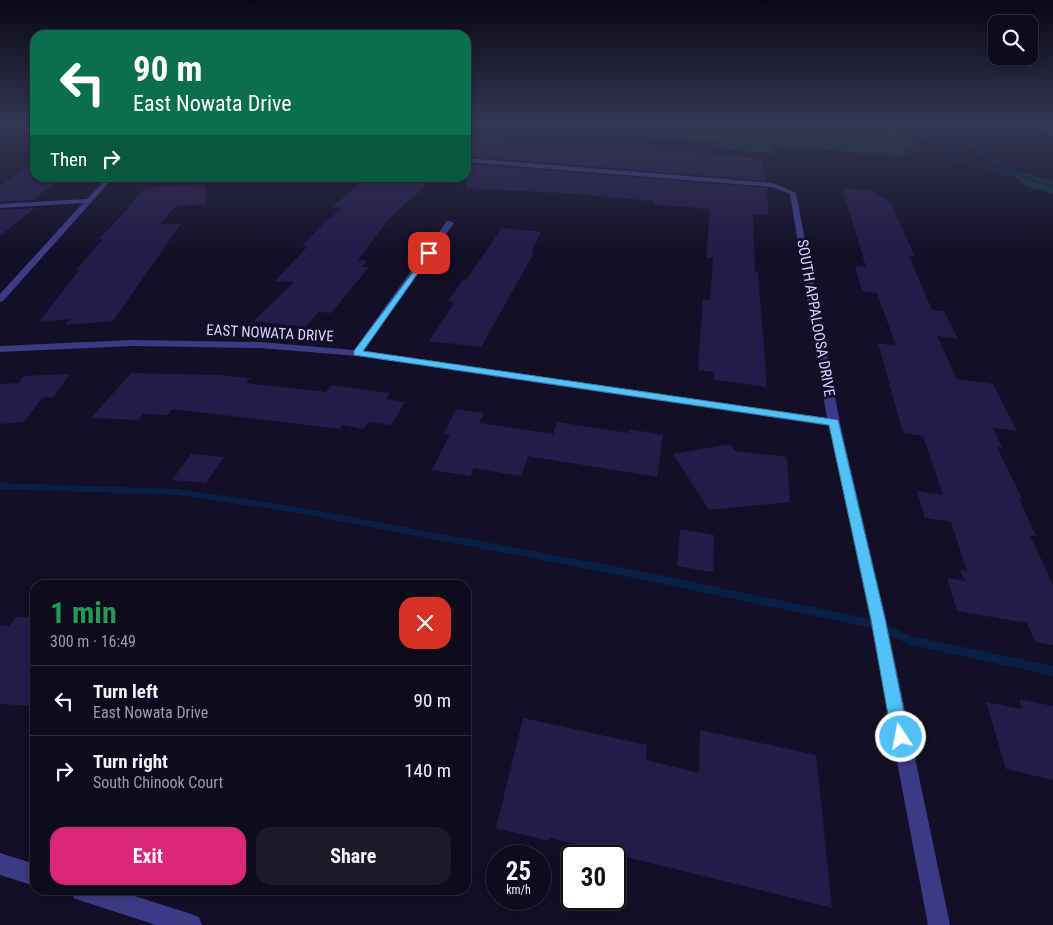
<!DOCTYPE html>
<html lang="en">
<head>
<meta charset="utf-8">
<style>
  body { margin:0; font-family:"Roboto Condensed",sans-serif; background:#1c1929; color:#f1f3f6; height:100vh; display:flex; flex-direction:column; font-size:19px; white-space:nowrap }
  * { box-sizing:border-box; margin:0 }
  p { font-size:16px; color:#9b9ba3 }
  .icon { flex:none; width:28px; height:28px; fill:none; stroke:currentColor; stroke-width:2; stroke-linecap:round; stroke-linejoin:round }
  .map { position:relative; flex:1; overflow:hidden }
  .drawer { position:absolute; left:30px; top:580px; width:441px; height:315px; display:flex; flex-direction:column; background:#0e0b1c; border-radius:15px; box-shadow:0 2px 8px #0003,0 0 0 1px #2e2b3b }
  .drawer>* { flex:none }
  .top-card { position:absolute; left:30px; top:30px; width:441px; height:152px; border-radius:15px; box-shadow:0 2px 8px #0003,0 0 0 1px #2e2b3b; background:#0b6e4f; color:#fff; overflow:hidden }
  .fabs { position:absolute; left:988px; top:15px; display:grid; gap:10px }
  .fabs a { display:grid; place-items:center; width:50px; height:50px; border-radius:10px; background:#0e0b1c; box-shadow:0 2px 8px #0003,0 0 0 1px #2e2b3b; font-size:25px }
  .speed { position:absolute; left:486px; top:845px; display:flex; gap:10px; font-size:25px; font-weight:700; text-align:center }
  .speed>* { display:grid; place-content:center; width:65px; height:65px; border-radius:50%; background:#0e0b1c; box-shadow:0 2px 8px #0003,0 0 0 1px #2e2b3b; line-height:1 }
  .speed small { font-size:12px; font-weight:400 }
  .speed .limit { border:2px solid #111; border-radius:8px; background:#fff; color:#111 }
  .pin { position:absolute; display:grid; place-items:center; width:42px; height:42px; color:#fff; margin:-21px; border-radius:10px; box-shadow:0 2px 8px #0006 }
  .me { position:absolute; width:55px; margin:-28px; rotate:349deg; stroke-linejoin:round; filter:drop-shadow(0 0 4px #0008) }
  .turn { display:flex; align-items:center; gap:18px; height:105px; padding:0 20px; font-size:22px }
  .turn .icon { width:65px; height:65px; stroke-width:2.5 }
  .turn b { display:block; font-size:35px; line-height:42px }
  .then { display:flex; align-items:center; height:48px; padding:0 20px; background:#0003; gap:10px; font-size:19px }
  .round { display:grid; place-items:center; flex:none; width:52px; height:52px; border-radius:15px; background:#1c1929 }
  .summary { display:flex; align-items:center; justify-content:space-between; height:85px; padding:0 20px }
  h1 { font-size:30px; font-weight:700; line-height:38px; color:#1e9e55 }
  .button { display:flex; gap:10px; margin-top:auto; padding:10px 20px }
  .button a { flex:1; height:58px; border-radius:15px; background:#db2777; color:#fff; font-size:20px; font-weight:700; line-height:58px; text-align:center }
  .button a+a { background:#1c1929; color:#f1f3f6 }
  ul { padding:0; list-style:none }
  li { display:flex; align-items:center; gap:15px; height:70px; padding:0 20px; border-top:1px solid #2e2b3b }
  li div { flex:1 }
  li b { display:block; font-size:19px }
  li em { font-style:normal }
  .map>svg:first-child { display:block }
  .green { fill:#12302f }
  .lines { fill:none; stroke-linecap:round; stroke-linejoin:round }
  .stream { fill:#0a1f44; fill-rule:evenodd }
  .building { fill:#241b47 }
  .minor { fill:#3d3a85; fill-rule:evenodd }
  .tertiary { fill:#3d3a85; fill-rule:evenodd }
  .route { fill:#4fc3f7; stroke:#337fa1 }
  .labels { text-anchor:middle; stroke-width:5; stroke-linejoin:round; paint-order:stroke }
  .street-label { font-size:15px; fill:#d9d4ff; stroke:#130f26 }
</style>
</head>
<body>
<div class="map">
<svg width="1053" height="925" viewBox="0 0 1053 925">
  <rect width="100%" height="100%" fill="#130f26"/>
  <g class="green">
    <path d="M 484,125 L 903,125 L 921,151 L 902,150 L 908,156 L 774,146 L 774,153 L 718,149 L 719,142 Z"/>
    <path d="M 1007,168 L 1053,181 L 1053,194 L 1025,186 Z"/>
  </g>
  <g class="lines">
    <g class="stream">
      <path d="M 859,125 L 889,128 L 884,125 L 888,125 L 895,129 L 941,142 L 950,158 L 1016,174 C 990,163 966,146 946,125 L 950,125 C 979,154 1013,173 1053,185 L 1053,187 L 1023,178 L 948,160 L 939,144 L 893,131 Z"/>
      <path d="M 0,483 L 178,489 L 292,506 L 645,572 L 879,621 L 910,636 L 1053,666 L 1053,676 L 908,644 L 877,629 L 645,580 L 292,512 L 178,495 L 0,489 Z"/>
    </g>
  </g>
  <g class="building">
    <path d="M 466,134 L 503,137 L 500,140 L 656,149 L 762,159 L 766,181 L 466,156 Z"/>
    <path d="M 35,162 L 35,178 L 62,178 L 35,198 L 35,200 L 0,202 L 0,186 Z"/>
    <path d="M 466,164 L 767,188 L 768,215 L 753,214 L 755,271 L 758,272 L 767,387 L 714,380 L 714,372 L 698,370 L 703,299 L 710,300 L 713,258 L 706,258 L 710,209 L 653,204 L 654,201 L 562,193 L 466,188 Z"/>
    <path d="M 366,178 L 433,178 L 389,219 L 358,260 L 367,261 L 362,267 L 369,267 L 331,313 L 319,312 L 305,327 L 254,321 L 294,282 L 275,281 L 307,247 L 302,246 L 325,222 L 343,208 L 332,207 Z"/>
    <path d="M 205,184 L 206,204 L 176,206 L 160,224 L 181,224 L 113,321 L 66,325 L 69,319 L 39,322 L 79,270 L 75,271 L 103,239 L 99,239 L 130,207 L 127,208 L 146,187 Z"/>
    <path d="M 842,188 L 870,190 L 891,203 L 915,257 L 909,256 L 932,310 L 944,311 L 958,339 L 937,336 L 957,379 L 993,384 L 1017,431 L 993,428 L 1002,448 L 997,447 L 1022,499 L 1019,499 L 1036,536 L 1030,535 L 1053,585 L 1053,645 L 1035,642 L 1027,623 L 957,611 L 947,578 L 965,581 L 960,570 L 967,571 L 951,522 L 925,518 L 917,491 L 943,495 L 923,436 L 903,433 L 878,343 L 896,346 L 877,293 L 862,291 L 855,266 L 866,267 Z"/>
    <path d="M 35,208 L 0,236 L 0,210 Z"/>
    <path d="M 502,228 L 541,232 L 531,252 L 534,253 L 481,347 L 429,341 L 455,302 L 448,301 L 463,280 L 466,280 Z"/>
    <path d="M 131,373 L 219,375 L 250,378 L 246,383 L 326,392 L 331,385 L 390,393 L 386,399 L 405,402 L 391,425 L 368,422 L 363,429 L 342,425 L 340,429 L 172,409 L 168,415 L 143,414 L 139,420 L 91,418 Z"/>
    <path d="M 70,374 L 53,397 L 42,398 L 24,422 L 0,424 L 0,384 L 19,383 L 24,376 Z"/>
    <path d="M 456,409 L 484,413 L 479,423 L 553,434 L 557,422 L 629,433 L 629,429 L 663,435 L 657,477 L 528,456 L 521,476 L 474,468 L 470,476 L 432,470 L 450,434 L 444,433 Z"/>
    <path d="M 730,444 L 735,451 L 787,457 L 790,502 L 709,510 L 673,454 Z"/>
    <path d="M 191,454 L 224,457 L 206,483 L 172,480 Z"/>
    <path d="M 680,529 L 714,535 L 713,572 L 677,566 Z"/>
    <path d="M 16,617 L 35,618 L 35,706 L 0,704 L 0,625 L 9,626 Z"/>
    <path d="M 1019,699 L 1053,706 L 1053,780 L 1006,769 L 986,702 L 1022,709 Z"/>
    <path d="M 523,718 L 647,745 L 646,760 L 699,773 L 700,730 L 816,755 L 832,908 L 550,838 L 549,841 L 496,828 Z"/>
  </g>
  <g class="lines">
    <g class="minor">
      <path d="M 1040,125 L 1046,125 L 1053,130 L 1053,135 Z"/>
      <path d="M 466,158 L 773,183 L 796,193 L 840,423 L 886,619 L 950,925 L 928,925 L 870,619 L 829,426 L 357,356 L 260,348 L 132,346 L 0,352 L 0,346 L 132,340 L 260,342 L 354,350 L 447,221 L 450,221 L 454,223 L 364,351 L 827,418 L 790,194 L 772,187 L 466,162 Z"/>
      <path d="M 107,178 L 113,178 L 3,301 L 0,302 L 0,294 L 83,203 L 0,208 L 0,204 L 87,199 Z"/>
    </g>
    <g class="tertiary">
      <path d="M 0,853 L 35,864 L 35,886 L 0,875 Z"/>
      <path d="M 71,890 L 116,890 L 191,914 L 199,917 L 202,925 L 156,925 L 82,901 L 74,898 Z"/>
    </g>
  </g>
  <linearGradient id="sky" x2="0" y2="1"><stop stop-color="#0a0815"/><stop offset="0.49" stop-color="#333752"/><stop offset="1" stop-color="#333752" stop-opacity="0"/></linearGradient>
  <rect width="1053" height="254" fill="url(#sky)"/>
  <path class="route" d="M 429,251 L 432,253 L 363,351 L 838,420 L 885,619 L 909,737 L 907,743 L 901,745 L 895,743 L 892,737 L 871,619 L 829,425 L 354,355 L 354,351 Z"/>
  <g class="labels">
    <g class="street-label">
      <text transform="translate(816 318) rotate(80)" y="5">SOUTH APPALOOSA DRIVE</text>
      <text transform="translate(270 333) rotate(3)" y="5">EAST NOWATA DRIVE</text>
    </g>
  </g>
</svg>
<div class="fabs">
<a><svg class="icon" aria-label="search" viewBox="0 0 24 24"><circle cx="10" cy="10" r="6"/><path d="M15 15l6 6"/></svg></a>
</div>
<div class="speed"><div>25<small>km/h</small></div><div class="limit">30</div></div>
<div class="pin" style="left:429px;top:253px;background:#d93025"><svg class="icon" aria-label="arrive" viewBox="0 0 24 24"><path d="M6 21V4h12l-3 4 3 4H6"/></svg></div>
<svg class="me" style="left:901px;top:737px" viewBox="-20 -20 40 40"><circle r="17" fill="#4fc3f7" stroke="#fff" stroke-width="3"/><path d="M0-11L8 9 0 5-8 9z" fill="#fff"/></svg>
<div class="top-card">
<div class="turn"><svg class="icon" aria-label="left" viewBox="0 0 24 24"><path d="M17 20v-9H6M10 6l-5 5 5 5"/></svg><div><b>90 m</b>East Nowata Drive</div></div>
<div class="then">Then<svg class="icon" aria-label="right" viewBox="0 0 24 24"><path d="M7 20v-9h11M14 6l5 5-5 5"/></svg></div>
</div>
<section class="drawer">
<div class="summary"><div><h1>1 min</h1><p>300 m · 16:49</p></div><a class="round" style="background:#d93025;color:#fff"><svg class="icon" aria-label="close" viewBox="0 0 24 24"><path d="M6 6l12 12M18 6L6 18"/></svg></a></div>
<ul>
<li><svg class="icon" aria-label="left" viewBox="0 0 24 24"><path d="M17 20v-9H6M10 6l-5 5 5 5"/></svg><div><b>Turn left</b><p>East Nowata Drive</p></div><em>90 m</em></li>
<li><svg class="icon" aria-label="right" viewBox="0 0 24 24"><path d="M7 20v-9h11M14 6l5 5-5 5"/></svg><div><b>Turn right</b><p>South Chinook Court</p></div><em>140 m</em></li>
</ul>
<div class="button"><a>Exit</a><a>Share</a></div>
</section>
</div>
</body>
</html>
